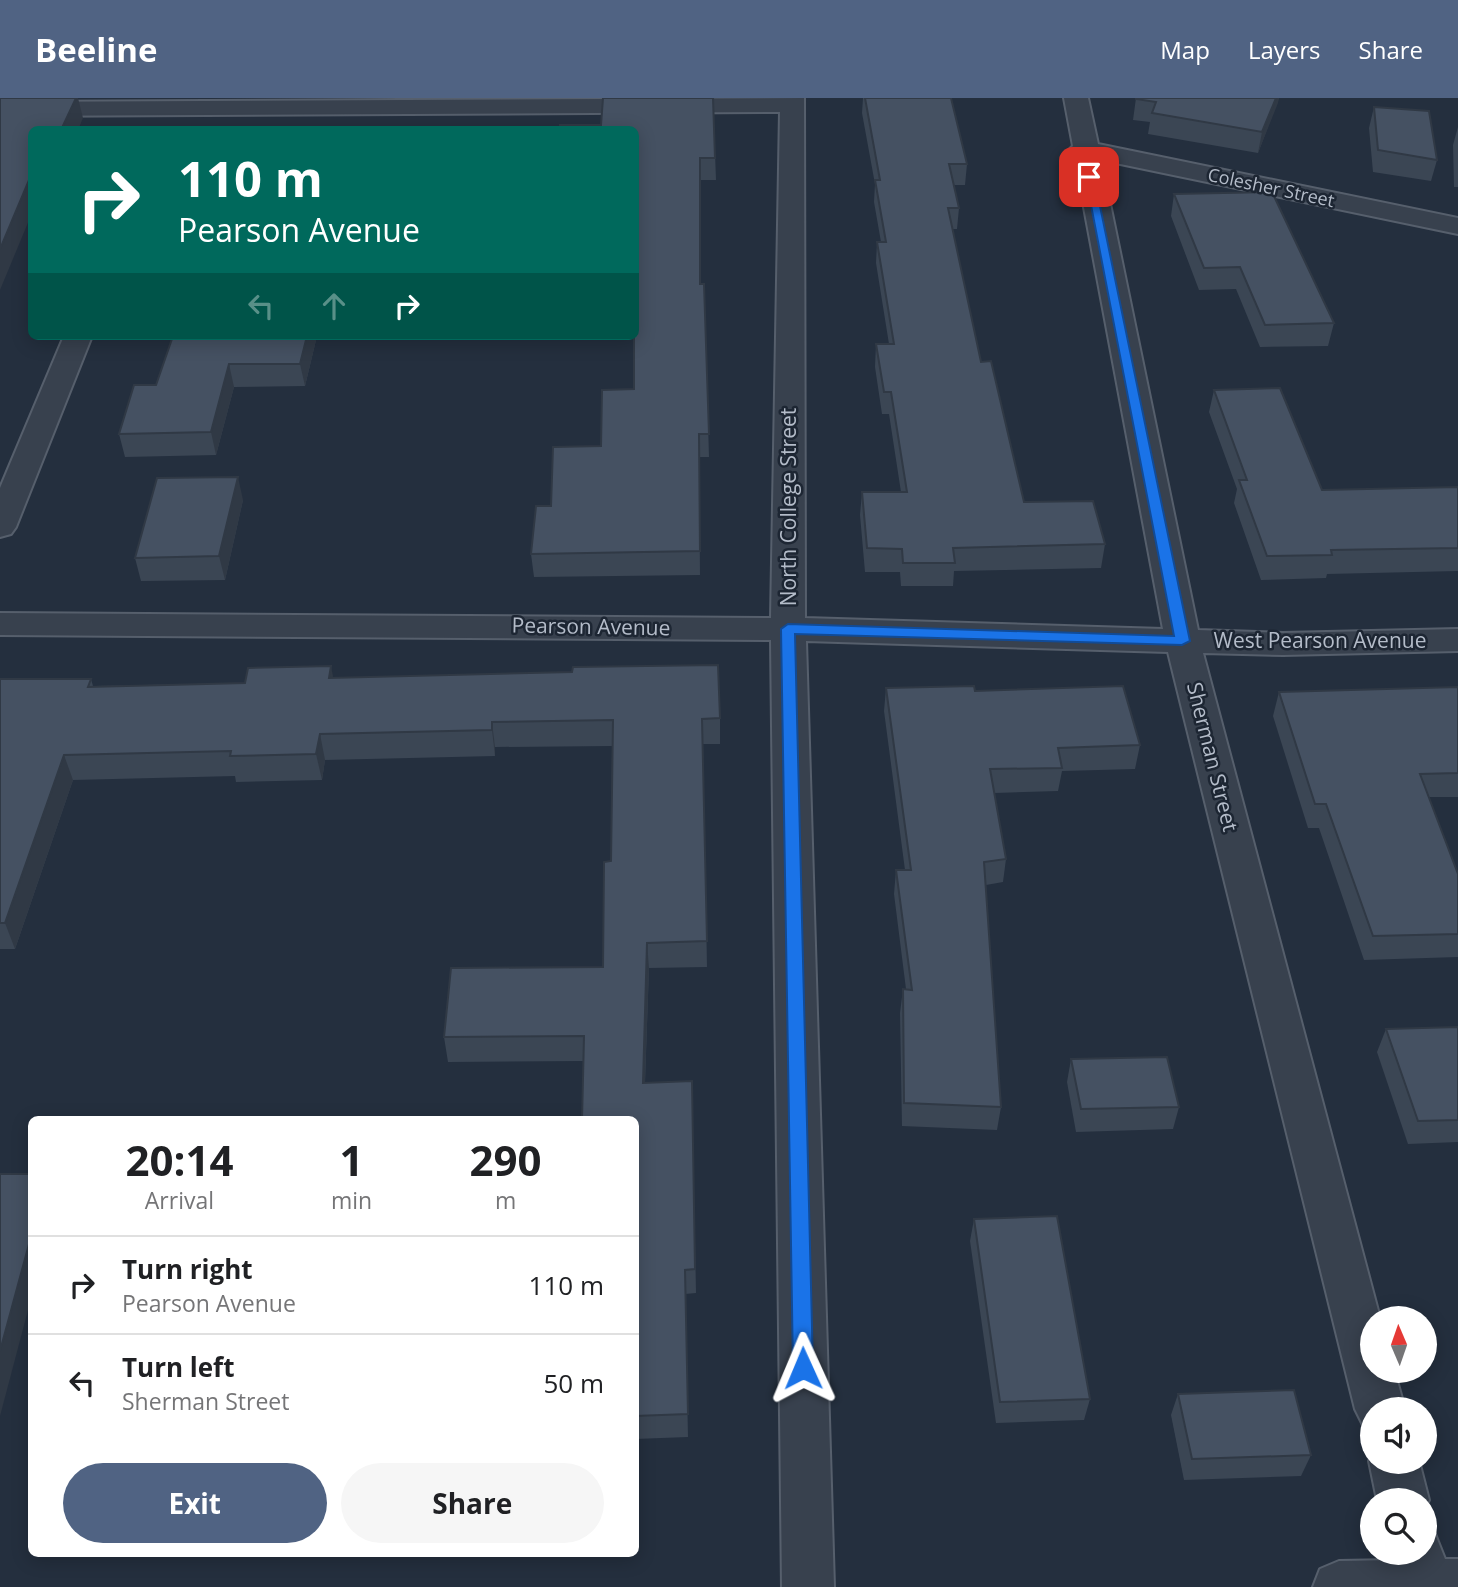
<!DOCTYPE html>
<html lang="en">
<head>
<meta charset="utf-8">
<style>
  body { margin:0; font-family:"Open Sans",sans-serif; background:#f6f6f6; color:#202124; height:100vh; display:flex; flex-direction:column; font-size:26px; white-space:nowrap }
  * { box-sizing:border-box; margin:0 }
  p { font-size:23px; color:#757577 }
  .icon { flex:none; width:38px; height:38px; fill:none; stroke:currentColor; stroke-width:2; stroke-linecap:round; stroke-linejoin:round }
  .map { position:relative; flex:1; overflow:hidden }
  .details { position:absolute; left:28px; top:1018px; width:611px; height:441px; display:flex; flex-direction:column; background:#fff; border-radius:10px; box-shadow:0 4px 18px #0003 }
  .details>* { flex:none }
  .hud { position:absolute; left:28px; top:28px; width:611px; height:214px; border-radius:10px; box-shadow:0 4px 18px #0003; background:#00695c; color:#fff; overflow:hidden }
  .needle { width:46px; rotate:358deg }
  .buttons { position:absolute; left:1360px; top:1208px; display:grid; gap:14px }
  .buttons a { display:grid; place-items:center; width:77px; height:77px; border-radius:50%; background:#fff; box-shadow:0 4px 18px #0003; font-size:35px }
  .pin { position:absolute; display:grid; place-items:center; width:60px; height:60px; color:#fff; margin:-30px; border-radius:14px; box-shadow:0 4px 10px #0006 }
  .me { position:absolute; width:77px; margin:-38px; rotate:359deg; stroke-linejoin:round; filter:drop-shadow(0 0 5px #0008) }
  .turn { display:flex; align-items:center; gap:24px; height:147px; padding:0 35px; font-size:32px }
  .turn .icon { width:91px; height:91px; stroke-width:2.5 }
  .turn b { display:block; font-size:49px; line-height:60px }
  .lanes { display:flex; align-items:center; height:66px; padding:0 35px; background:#0003; justify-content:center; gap:35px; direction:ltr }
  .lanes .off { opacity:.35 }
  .eta { display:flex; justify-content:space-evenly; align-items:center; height:119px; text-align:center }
  .eta b { font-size:42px; font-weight:700; line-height:49px }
  .cta { display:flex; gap:14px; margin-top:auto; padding:14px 35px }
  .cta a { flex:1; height:80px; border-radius:42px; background:#506383; color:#fff; font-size:28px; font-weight:700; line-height:80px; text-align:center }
  .cta a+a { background:#f6f6f6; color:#202124 }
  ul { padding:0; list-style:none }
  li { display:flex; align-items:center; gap:21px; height:98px; padding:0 35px; border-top:2px solid #e0e0e0 }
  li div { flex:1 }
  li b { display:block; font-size:26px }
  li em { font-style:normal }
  header { display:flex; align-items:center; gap:42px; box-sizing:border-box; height:98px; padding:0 35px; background:#506383; color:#fff }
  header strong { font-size:33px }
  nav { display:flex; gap:38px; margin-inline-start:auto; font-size:24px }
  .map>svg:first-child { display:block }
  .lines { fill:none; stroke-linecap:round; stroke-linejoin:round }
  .street-casing { stroke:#565f6c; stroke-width:4 }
  .street { fill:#38414e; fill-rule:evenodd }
  .wall { fill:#3b4654 }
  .shaded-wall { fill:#303945 }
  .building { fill:#455162; stroke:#303945; stroke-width:2 }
  .route { fill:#1a73e8; stroke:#114b97; stroke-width:2 }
  .labels { text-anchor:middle; stroke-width:5; stroke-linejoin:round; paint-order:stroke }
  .far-street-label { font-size:18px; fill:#b4bcc9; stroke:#1d2633 }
  .street-label { font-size:21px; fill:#b4bcc9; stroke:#1d2633 }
</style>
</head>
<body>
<header>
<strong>Beeline</strong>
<nav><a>Map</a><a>Layers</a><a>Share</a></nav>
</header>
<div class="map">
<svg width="1458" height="1489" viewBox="0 0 1458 1489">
  <rect width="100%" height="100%" fill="#242f3e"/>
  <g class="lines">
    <defs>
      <g id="street">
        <path d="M 804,0 L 805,520 L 1163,531 L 1074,56 L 1070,51 L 1073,48 L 1064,0 L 1088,0 L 1098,46 L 1458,120 L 1458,136 L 1101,62 L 1198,532 L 1283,535 L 1458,531 L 1458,553 L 1283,557 L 1203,555 L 1380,1220 L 1372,1220 L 1372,1272 L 1394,1272 L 1405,1311 L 1372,1311 L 1372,1331 L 1363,1327 L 1355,1311 L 1168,554 L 806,543 L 834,1489 L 782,1489 L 771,542 L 0,537 L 0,515 L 771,520 L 780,14 L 0,18 L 0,4 Z"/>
        <path d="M 64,238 L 92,238 L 16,429 L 11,436 L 0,439 L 0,390 Z"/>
        <path d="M 1372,1356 L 1372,1363 L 1419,1363 L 1429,1402 L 1424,1411 L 1424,1402 L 1377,1402 L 1369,1363 Z"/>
        <path d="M 1424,1432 L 1435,1436 L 1445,1461 L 1458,1461 L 1458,1489 L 1313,1489 L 1320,1471 L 1339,1463 L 1393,1462 L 1391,1454 L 1424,1454 Z"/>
      </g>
    </defs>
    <use href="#street" class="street-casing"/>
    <use href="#street" class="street"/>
  </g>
  <g class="wall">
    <path d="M 603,0 L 713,0 L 716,82 L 700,82 L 700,186 L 704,186 L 709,359 L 699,359 L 700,477 L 534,479 L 531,456 L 536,408 L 551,408 L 553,349 L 601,348 L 602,292 L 634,291 L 634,238 L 635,238 L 635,32 L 560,32 L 560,27 L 601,27 Z"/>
    <path d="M 863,0 L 951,0 L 967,66 L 965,87 L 954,87 L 959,110 L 957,131 L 952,131 L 981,264 L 1024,404 L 1105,446 L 1101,470 L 954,473 L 953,488 L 901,488 L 900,474 L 865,474 L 860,417 L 862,394 L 901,394 L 889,316 L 882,316 L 875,269 L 876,246 L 889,246 L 876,165 L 877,144 L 881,144 L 874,104 L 875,86 L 862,15 Z"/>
    <path d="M 1136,0 L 1279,0 L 1258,55 L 1148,36 L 1150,24 L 1133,22 Z"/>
    <path d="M 1374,9 L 1437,62 L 1431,83 L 1373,74 L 1369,30 Z"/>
    <path d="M 1458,29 L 1458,89 L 1454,89 L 1453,47 Z"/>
    <path d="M 1174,96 L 1334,225 L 1328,248 L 1260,249 L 1236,191 L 1199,192 L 1171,118 Z"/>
    <path d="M 173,238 L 317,238 L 305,288 L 234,289 L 216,357 L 125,359 L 119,336 L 156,287 Z"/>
    <path d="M 1214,292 L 1322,392 L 1458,389 L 1458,473 L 1327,476 L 1326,480 L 1261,482 L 1234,405 L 1237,391 L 1209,314 Z"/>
    <path d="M 243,402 L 225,482 L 141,483 L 135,460 Z"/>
    <path d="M 333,580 L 720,620 L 720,646 L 703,646 L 707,869 L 649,870 L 645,985 L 692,983 L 696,1195 L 685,1196 L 688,1339 L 635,1341 L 635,1022 L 583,963 L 448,964 L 444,939 L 603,869 L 611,763 L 612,648 L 495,649 L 495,658 L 325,662 L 322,682 L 236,684 L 235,678 L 73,682 L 15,851 L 0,851 L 0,581 L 91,581 L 93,588 L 245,585 Z"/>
    <path d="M 1458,589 L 1458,699 L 1429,699 L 1458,776 L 1458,859 L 1364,862 L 1319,730 L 1308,730 L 1273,618 L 1279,594 Z"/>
    <path d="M 886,590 L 975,593 L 1140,647 L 1135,671 L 1062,673 L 1058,693 L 994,695 L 1006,761 L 1003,784 L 986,787 L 1001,1009 L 997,1032 L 902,1028 L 900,915 L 903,891 L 906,891 L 894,796 L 896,772 L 905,772 L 884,613 Z"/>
    <path d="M 1458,929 L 1458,1044 L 1408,1046 L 1377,954 L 1386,931 Z"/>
    <path d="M 1071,961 L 1179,1009 L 1173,1031 L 1076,1034 L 1067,984 Z"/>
    <path d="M 974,1121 L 1090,1301 L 1084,1322 L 996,1325 L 970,1143 Z"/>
    <path d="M 1178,1296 L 1311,1357 L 1301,1378 L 1184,1382 L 1171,1317 Z"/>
  </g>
  <g class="shaded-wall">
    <path d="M 76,0 L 78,0 L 83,20 L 78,32 L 61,32 Z"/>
    <path d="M 1276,0 L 1279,0 L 1278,5 L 1258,55 L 1262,34 Z"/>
    <path d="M 32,75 L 32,115 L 0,192 L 0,151 Z"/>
    <path d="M 307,238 L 317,238 L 305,288 L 300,266 Z"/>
    <path d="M 229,266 L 234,289 L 216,357 L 211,334 Z"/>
    <path d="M 238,379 L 243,402 L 225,482 L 219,458 Z"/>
    <path d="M 331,568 L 336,594 L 329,580 Z"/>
    <path d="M 492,624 L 495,649 L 495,658 L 492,632 Z"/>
    <path d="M 320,636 L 325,662 L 322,682 L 316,656 Z"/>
    <path d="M 64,657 L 73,682 L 15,851 L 5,825 Z"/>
    <path d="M 647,845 L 649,870 L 644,1010 L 643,985 Z"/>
    <path d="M 32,1135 L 32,1197 L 0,1318 L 0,1253 Z"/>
  </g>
  <g class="building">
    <path d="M 0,0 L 76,0 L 61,32 L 32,32 L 32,75 L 0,151 Z"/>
    <path d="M 603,0 L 713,0 L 715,60 L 700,60 L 700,186 L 704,186 L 709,336 L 699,336 L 700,453 L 531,456 L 536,408 L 551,408 L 553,349 L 601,348 L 602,292 L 634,291 L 634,238 L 635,238 L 635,32 L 560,32 L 560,27 L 601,27 Z"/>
    <path d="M 865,0 L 951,0 L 967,66 L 949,66 L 959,110 L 948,110 L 981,264 L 991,263 L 1024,404 L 1093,403 L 1105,446 L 953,450 L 955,465 L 903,465 L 902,451 L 867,450 L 862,394 L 907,394 L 891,294 L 884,294 L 876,246 L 894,246 L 877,144 L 886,144 L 875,82 L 880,82 Z"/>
    <path d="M 1136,0 L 1276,0 L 1262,34 L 1152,15 L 1156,4 L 1136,1 Z"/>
    <path d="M 1374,9 L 1429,13 L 1437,62 L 1378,52 Z"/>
    <path d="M 1272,94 L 1334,225 L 1265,227 L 1240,169 L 1204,170 L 1174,96 Z"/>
    <path d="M 173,238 L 307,238 L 300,266 L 229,266 L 211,334 L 119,336 L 134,287 L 156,287 Z"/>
    <path d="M 1280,290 L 1322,392 L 1458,389 L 1458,450 L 1331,452 L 1332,457 L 1267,458 L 1239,382 L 1247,382 L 1214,292 Z"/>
    <path d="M 238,379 L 219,458 L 135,460 L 157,380 Z"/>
    <path d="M 718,567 L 720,620 L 702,621 L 707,843 L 647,845 L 643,985 L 692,983 L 695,1171 L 685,1172 L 688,1316 L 635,1318 L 635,1022 L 582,1022 L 584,938 L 444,939 L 451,870 L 603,869 L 604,764 L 611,763 L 613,622 L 492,624 L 492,632 L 320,636 L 316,656 L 230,658 L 231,653 L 64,657 L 5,825 L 0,825 L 0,581 L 91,581 L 88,589 L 245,585 L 248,570 L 331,568 L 329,580 L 572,574 L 573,569 Z"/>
    <path d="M 974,588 L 975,593 L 1123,588 L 1140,647 L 1058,650 L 1062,670 L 990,671 L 1006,761 L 984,764 L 1001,1009 L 904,1005 L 903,891 L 912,892 L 896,772 L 911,772 L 886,590 Z"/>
    <path d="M 1458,589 L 1458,675 L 1420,676 L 1458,776 L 1458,836 L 1373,838 L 1326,706 L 1315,706 L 1279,594 Z"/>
    <path d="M 1458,929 L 1458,1022 L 1418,1023 L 1386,931 Z"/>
    <path d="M 1167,959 L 1179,1009 L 1081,1011 L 1071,961 Z"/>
    <path d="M 0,1076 L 32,1076 L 32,1135 L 0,1253 Z"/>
    <path d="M 1057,1118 L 1090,1301 L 1000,1304 L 974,1121 Z"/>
    <path d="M 1294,1292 L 1311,1357 L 1192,1361 L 1178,1296 Z"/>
  </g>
  <path class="route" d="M 1085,76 L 1094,79 L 1190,543 L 1182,547 L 795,536 L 813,1270 L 810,1276 L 803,1279 L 796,1276 L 793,1270 L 781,531 L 788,526 L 1174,538 Z"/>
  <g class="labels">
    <g class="far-street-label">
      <text transform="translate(1271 90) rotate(12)" y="6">Colesher Street</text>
    </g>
    <g class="street-label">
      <text transform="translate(789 409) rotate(-90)" y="7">North College Street</text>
      <text transform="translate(591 529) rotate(1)" y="7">Pearson Avenue</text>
      <text x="1320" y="550">West Pearson Avenue</text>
      <text transform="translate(1212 659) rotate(76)" y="7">Sherman Street</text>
    </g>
  </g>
</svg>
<div class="buttons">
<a><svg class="needle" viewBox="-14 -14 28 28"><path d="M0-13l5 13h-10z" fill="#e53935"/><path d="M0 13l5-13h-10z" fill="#757577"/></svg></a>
<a><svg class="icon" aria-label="sound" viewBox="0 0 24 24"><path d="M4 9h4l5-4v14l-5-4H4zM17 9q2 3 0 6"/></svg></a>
<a><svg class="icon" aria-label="search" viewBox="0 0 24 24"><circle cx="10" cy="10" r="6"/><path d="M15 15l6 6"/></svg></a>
</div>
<div class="pin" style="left:1089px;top:79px;background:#d93025"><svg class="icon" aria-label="arrive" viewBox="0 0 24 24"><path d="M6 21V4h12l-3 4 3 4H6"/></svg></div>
<svg class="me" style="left:803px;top:1270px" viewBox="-20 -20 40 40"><path d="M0-17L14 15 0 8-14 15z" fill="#1a73e8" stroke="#fff" stroke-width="4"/></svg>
<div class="hud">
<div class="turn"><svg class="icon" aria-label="right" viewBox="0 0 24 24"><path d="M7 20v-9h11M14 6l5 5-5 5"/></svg><div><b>110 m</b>Pearson Avenue</div></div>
<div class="lanes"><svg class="icon off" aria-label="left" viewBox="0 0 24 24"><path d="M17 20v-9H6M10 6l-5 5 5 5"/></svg><svg class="icon off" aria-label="ahead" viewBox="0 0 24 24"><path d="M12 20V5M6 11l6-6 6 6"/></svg><svg class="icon" aria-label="right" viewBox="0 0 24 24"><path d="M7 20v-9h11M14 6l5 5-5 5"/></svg></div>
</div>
<section class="details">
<div class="eta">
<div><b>20:14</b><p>Arrival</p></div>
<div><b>1</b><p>min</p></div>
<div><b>290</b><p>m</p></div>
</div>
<ul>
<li><svg class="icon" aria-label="right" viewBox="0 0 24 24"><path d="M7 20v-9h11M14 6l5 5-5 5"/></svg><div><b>Turn right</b><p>Pearson Avenue</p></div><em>110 m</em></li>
<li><svg class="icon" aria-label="left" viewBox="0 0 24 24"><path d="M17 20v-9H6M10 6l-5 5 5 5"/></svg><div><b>Turn left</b><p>Sherman Street</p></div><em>50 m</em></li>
</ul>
<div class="cta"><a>Exit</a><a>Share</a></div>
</section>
</div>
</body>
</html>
